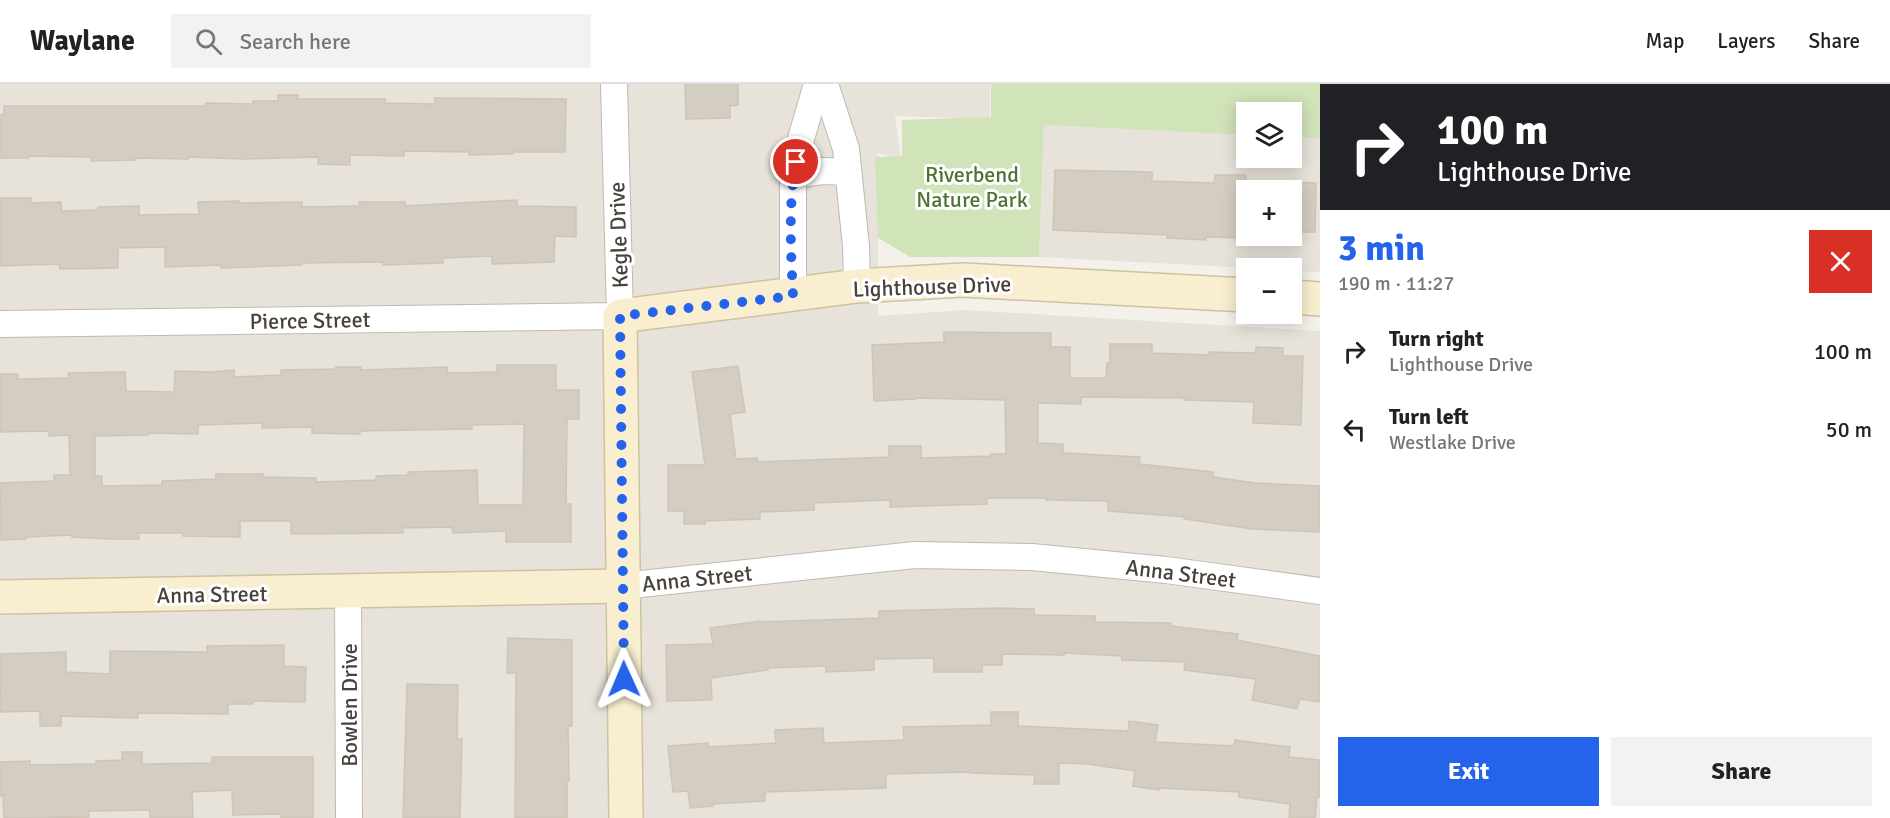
<!DOCTYPE html>
<html lang="en">
<head>
<meta charset="utf-8">
<style>
  body { margin:0; font-family:Signika,sans-serif; background:#f2f2f2; color:#222; height:100vh; display:flex; flex-direction:column; font-size:22px; white-space:nowrap }
  * { box-sizing:border-box; margin:0 }
  p { font-size:20px; color:#767676 }
  .icon { flex:none; width:33px; height:33px; fill:none; stroke:currentColor; stroke-width:2; stroke-linecap:round; stroke-linejoin:round }
  .map { position:relative; flex:1; overflow:hidden }
  .panel { display:flex; flex-direction:column; background:#fff; width:570px }
  .panel>* { flex:none }
  .hud { background:#202124; color:#fff; overflow:hidden }
  .tools { position:absolute; left:1236px; top:18px; display:grid; gap:12px }
  .tools a { display:grid; place-items:center; width:66px; height:66px; border-radius:0px; background:#fff; box-shadow:0 3px 15px #0003; font-size:30px }
  .pin { position:absolute; display:grid; place-items:center; width:51px; height:51px; color:#fff; margin:-26px; border:3px solid #fff; border-radius:50%; box-shadow:0 2px 6px #0007 }
  .me { position:absolute; width:66px; margin:-33px; rotate:359deg; stroke-linejoin:round; filter:drop-shadow(0 0 4px #0008) }
  .turn { display:flex; align-items:center; gap:21px; height:126px; padding:0 18px; font-size:27px }
  .turn .icon { width:78px; height:78px; stroke-width:2.5 }
  .turn b { display:block; font-size:42px; line-height:51px }
  .round { display:grid; place-items:center; flex:none; width:63px; height:63px; border-radius:0px; background:#f2f2f2 }
  .headline { display:flex; align-items:center; justify-content:space-between; height:102px; padding:0 18px }
  h1 { font-size:36px; font-weight:700; line-height:45px; color:#2563eb }
  .button { display:flex; gap:12px; margin-top:auto; padding:12px 18px }
  .button a { flex:1; height:69px; border-radius:0px; background:#2563eb; color:#fff; font-size:24px; font-weight:700; line-height:69px; text-align:center }
  .button a+a { background:#f2f2f2; color:#222 }
  ul { padding:0; list-style:none }
  li { display:flex; align-items:center; gap:18px; height:78px; padding:0 18px }
  li div { flex:1 }
  li b { display:block; font-size:22px }
  li em { font-style:normal }
  header { display:flex; align-items:center; gap:36px; box-sizing:border-box; height:84px; padding:0 30px; background:#fff; border-bottom:2px solid #e0e0e0 }
  header strong { font-size:28px }
  nav { display:flex; gap:33px; margin-inline-start:auto; font-size:21px }
  .search { width:420px; height:54px; background:#f2f2f2; display:flex; align-items:center; gap:15px; box-sizing:border-box; padding:0 21px; border-radius:0px; color:#767676; font-size:22px }
  main { display:flex; flex:1; min-height:0 }
  .map>svg:first-child { display:block }
  .residential { fill:#e7e3da; fill-rule:evenodd }
  .green { fill:#d1e3b9 }
  .building { fill:#d4cdc2; stroke:#cfc5b6; stroke-width:1.5; fill-rule:evenodd }
  .lines { fill:none; stroke-linecap:round; stroke-linejoin:round }
  .street-casing { stroke:#bfb9af; stroke-width:28 }
  .secondary-casing { stroke:#cec2a0; stroke-width:36 }
  .street { stroke:#fff; stroke-width:26 }
  .secondary { stroke:#f9efd0; stroke-width:33 }
  .route { stroke:#2563eb; stroke-width:10; stroke-dasharray:0 18 }
  .labels { text-anchor:middle; stroke-width:6; stroke-linejoin:round; paint-order:stroke }
  .park-label { font-size:22px; fill:#4c7433; stroke:#fff }
  .street-label { font-size:22px; fill:#48423a; stroke:#fff }
</style>
</head>
<body>
<header>
<strong>Waylane</strong>
<div class="search"><svg class="icon" aria-label="search" viewBox="0 0 24 24"><circle cx="10" cy="10" r="6"/><path d="M15 15l6 6"/></svg>Search here</div>
<nav><a>Map</a><a>Layers</a><a>Share</a></nav>
</header>
<main>
<div class="map">
<svg width="1320" height="734" viewBox="0 0 1320 734">
  <rect width="100%" height="100%" fill="#f4f1eb"/>
  <g class="residential">
    <path d="M 0,0 L 990,0 L 990,35 L 895,32 L 901,75 L 878,69 L 878,232 L 964,226 L 1320,247 L 1320,734 L 0,734 Z"/>
    <path d="M 1044,41 L 1246,51 L 1246,74 L 1292,74 L 1292,53 L 1320,55 L 1320,188 L 1292,187 L 1292,184 L 1252,184 L 1039,173 ZM 1246,106 L 1292,106 L 1292,152 L 1246,152 Z"/>
  </g>
  <path class="green" d="M 991,0 L 1320,0 L 1320,55 L 1292,53 L 1292,28 L 1246,28 L 1246,51 L 1044,41 L 1039,173 L 910,173 L 878,154 L 875,73 L 902,72 L 902,36 L 991,33 Z"/>
  <g class="building">
    <path d="M 685,0 L 738,0 L 738,21 L 730,22 L 730,34 L 686,35 Z"/>
    <path d="M 278,11 L 298,11 L 298,15 L 385,15 L 385,19 L 435,20 L 435,14 L 566,15 L 565,68 L 513,68 L 513,70 L 469,71 L 469,68 L 404,67 L 404,72 L 350,71 L 350,81 L 318,80 L 318,73 L 243,75 L 188,73 L 188,75 L 136,74 L 136,76 L 91,77 L 91,73 L 29,72 L 29,74 L 0,74 L 0,31 L 4,31 L 4,22 L 206,22 L 206,19 L 253,20 L 253,17 L 278,17 Z"/>
    <path d="M 1055,86 L 1152,88 L 1152,97 L 1214,99 L 1215,91 L 1246,91 L 1246,154 L 1206,153 L 1206,156 L 1167,154 L 1168,151 L 1053,146 Z"/>
    <path d="M 1292,98 L 1316,99 L 1315,148 L 1292,148 Z"/>
    <path d="M 0,114 L 31,114 L 31,119 L 61,118 L 62,127 L 98,126 L 98,123 L 139,122 L 139,131 L 199,130 L 198,118 L 239,117 L 239,119 L 302,118 L 302,123 L 360,122 L 359,118 L 405,118 L 405,122 L 517,116 L 517,122 L 576,123 L 576,153 L 555,152 L 554,178 L 492,180 L 492,172 L 443,174 L 443,179 L 383,181 L 383,178 L 302,179 L 302,181 L 221,184 L 221,181 L 165,183 L 165,163 L 118,164 L 118,184 L 60,185 L 59,180 L 0,182 Z"/>
    <path d="M 944,248 L 1051,249 L 1051,263 L 1070,263 L 1070,294 L 1106,294 L 1107,279 L 1110,279 L 1110,260 L 1152,260 L 1152,269 L 1209,271 L 1209,268 L 1256,269 L 1256,263 L 1283,264 L 1283,272 L 1303,272 L 1301,341 L 1253,339 L 1254,318 L 1184,316 L 1184,314 L 1081,313 L 1081,320 L 1038,319 L 1038,359 L 1063,360 L 1063,369 L 1140,373 L 1139,380 L 1213,388 L 1213,393 L 1255,399 L 1320,402 L 1320,448 L 1252,445 L 1184,435 L 1185,433 L 1108,427 L 1108,417 L 1046,416 L 1046,414 L 987,414 L 987,420 L 922,422 L 890,423 L 890,416 L 814,419 L 814,426 L 760,428 L 760,435 L 705,437 L 705,440 L 684,440 L 684,427 L 668,427 L 668,381 L 705,381 L 692,288 L 738,282 L 745,328 L 730,330 L 736,375 L 757,374 L 758,378 L 889,373 L 889,362 L 921,362 L 921,374 L 991,372 L 991,370 L 1006,370 L 1005,316 L 916,314 L 916,315 L 874,317 L 872,261 L 944,258 Z"/>
    <path d="M 497,281 L 556,281 L 556,306 L 579,306 L 579,335 L 567,335 L 566,420 L 571,420 L 571,458 L 506,458 L 506,447 L 453,449 L 452,443 L 403,444 L 403,449 L 291,450 L 291,437 L 240,437 L 240,453 L 183,452 L 183,449 L 138,449 L 139,455 L 111,455 L 72,453 L 72,451 L 26,453 L 26,455 L 1,456 L 0,399 L 54,397 L 54,391 L 70,391 L 69,351 L 49,352 L 49,347 L 0,348 L 0,290 L 18,290 L 18,295 L 69,294 L 68,289 L 125,288 L 126,307 L 174,308 L 175,287 L 211,288 L 234,286 L 234,293 L 281,291 L 281,286 L 335,285 L 336,283 L 361,283 L 361,286 L 447,283 L 448,289 L 497,288 ZM 262,339 L 262,344 L 312,343 L 312,349 L 360,350 L 360,347 L 472,345 L 472,341 L 524,340 L 523,421 L 478,421 L 477,386 L 408,388 L 408,391 L 376,392 L 376,396 L 316,398 L 316,394 L 263,393 L 263,390 L 216,390 L 216,395 L 162,397 L 162,401 L 102,402 L 102,392 L 95,392 L 95,352 L 148,351 L 148,349 L 198,350 L 198,341 Z"/>
    <path d="M 999,524 L 1034,525 L 1034,531 L 1095,532 L 1095,538 L 1171,539 L 1171,542 L 1238,550 L 1237,556 L 1320,572 L 1320,618 L 1300,615 L 1297,625 L 1252,616 L 1256,595 L 1184,586 L 1185,578 L 1122,576 L 1122,572 L 1064,569 L 1064,571 L 1002,570 L 1002,581 L 982,581 L 982,588 L 934,588 L 934,574 L 874,575 L 874,586 L 826,588 L 826,582 L 767,584 L 768,586 L 711,594 L 712,616 L 667,617 L 666,561 L 713,560 L 710,544 L 761,537 L 761,538 L 879,534 L 879,527 Z"/>
    <path d="M 508,554 L 572,556 L 572,642 L 568,642 L 569,697 L 567,697 L 567,734 L 515,734 L 516,589 L 507,589 Z"/>
    <path d="M 284,561 L 284,582 L 306,583 L 305,618 L 253,617 L 253,620 L 228,620 L 228,630 L 138,629 L 138,634 L 61,632 L 61,642 L 40,642 L 40,627 L 0,628 L 1,570 L 66,568 L 66,588 L 110,590 L 110,567 L 207,568 L 207,562 Z"/>
    <path d="M 407,600 L 458,601 L 457,655 L 462,655 L 460,734 L 403,734 Z"/>
    <path d="M 991,628 L 1018,628 L 1018,642 L 1128,647 L 1129,637 L 1158,641 L 1155,658 L 1234,662 L 1235,656 L 1290,663 L 1289,673 L 1320,676 L 1320,713 L 1317,713 L 1315,734 L 1289,734 L 1290,720 L 1239,713 L 1239,708 L 1159,704 L 1159,706 L 1133,702 L 1135,687 L 1088,680 L 1059,679 L 1059,700 L 1034,700 L 1035,691 L 970,689 L 970,688 L 886,690 L 886,704 L 765,708 L 765,717 L 713,720 L 713,722 L 690,724 L 688,707 L 673,708 L 668,662 L 708,659 L 708,663 L 776,659 L 775,646 L 823,644 L 824,659 L 904,656 L 903,643 L 991,641 Z"/>
    <path d="M 122,668 L 142,668 L 142,680 L 212,679 L 212,673 L 313,673 L 313,734 L 281,734 L 281,730 L 233,731 L 232,706 L 192,708 L 193,734 L 150,734 L 150,726 L 89,727 L 89,733 L 4,734 L 3,711 L 0,712 L 0,678 L 30,677 L 30,681 L 96,680 L 96,677 L 122,676 Z"/>
  </g>
  <g class="lines">
    <defs>
      <g id="street">
        <path d="M 825,0 L 846,65 L 856,162 L 857,202"/>
        <path d="M 793,91 L 823,87 L 848,88"/>
        <path d="M 793,212 L 793,91 L 798,65 L 817,0"/>
        <path d="M 0,240 L 620,232 L 614,0"/>
        <path d="M 622,502 L 915,471 L 1032,473 L 1166,486 L 1320,507"/>
        <path d="M 348,507 L 349,734"/>
      </g>
      <g id="secondary">
        <path d="M 1292,213 L 1320,215"/>
        <path d="M 0,513 L 622,502"/>
        <path d="M 626,734 L 620,232 L 857,202 L 963,196 L 1246,211"/>
      </g>
    </defs>
    <use href="#street" class="street-casing"/>
    <use href="#secondary" class="secondary-casing"/>
    <use href="#street" class="street"/>
    <use href="#secondary" class="secondary"/>
  </g>
  <g class="lines">
    <path class="route" d="M 624,595 L 620,232 L 793,212 C 791,168 788,121 796,78"/>
  </g>
  <g class="labels">
    <g class="park-label">
      <text x="972" y="98">Riverbend<tspan x="972" dy="25">Nature Park</tspan></text>
    </g>
    <g class="street-label">
      <text transform="translate(618 151) rotate(-92)" y="8">Kegle Drive</text>
      <text transform="translate(932 202) rotate(-2)" y="8">Lighthouse Drive</text>
      <text transform="translate(310 236) rotate(-1)" y="8">Pierce Street</text>
      <text transform="translate(1181 489) rotate(7)" y="8">Anna Street</text>
      <text transform="translate(697 494) rotate(-6)" y="8">Anna Street</text>
      <text transform="translate(212 510) rotate(-1)" y="8">Anna Street</text>
      <text transform="translate(349 621) rotate(-90)" y="8">Bowlen Drive</text>
    </g>
  </g>
</svg>
<div class="tools">
<a><svg class="icon" aria-label="layers" viewBox="0 0 24 24"><path d="M12 4l9 5-9 5-9-5zM3 14l9 5 9-5"/></svg></a>
<a>+</a>
<a>−</a>
</div>
<div class="pin" style="left:796px;top:78px;background:#d93025"><svg class="icon" aria-label="arrive" viewBox="0 0 24 24"><path d="M6 21V4h12l-3 4 3 4H6"/></svg></div>
<svg class="me" style="left:624px;top:595px" viewBox="-20 -20 40 40"><path d="M0-17L14 15 0 8-14 15z" fill="#2563eb" stroke="#fff" stroke-width="4"/></svg>
</div>
<section class="panel">
<div class="hud">
<div class="turn"><svg class="icon" aria-label="right" viewBox="0 0 24 24"><path d="M7 20v-9h11M14 6l5 5-5 5"/></svg><div><b>100 m</b>Lighthouse Drive</div></div>
</div>
<div class="headline"><div><h1>3 min</h1><p>190 m · 11:27</p></div><a class="round" style="background:#d93025;color:#fff"><svg class="icon" aria-label="close" viewBox="0 0 24 24"><path d="M6 6l12 12M18 6L6 18"/></svg></a></div>
<ul>
<li><svg class="icon" aria-label="right" viewBox="0 0 24 24"><path d="M7 20v-9h11M14 6l5 5-5 5"/></svg><div><b>Turn right</b><p>Lighthouse Drive</p></div><em>100 m</em></li>
<li><svg class="icon" aria-label="left" viewBox="0 0 24 24"><path d="M17 20v-9H6M10 6l-5 5 5 5"/></svg><div><b>Turn left</b><p>Westlake Drive</p></div><em>50 m</em></li>
</ul>
<div class="button"><a>Exit</a><a>Share</a></div>
</section>
</main>
</body>
</html>
